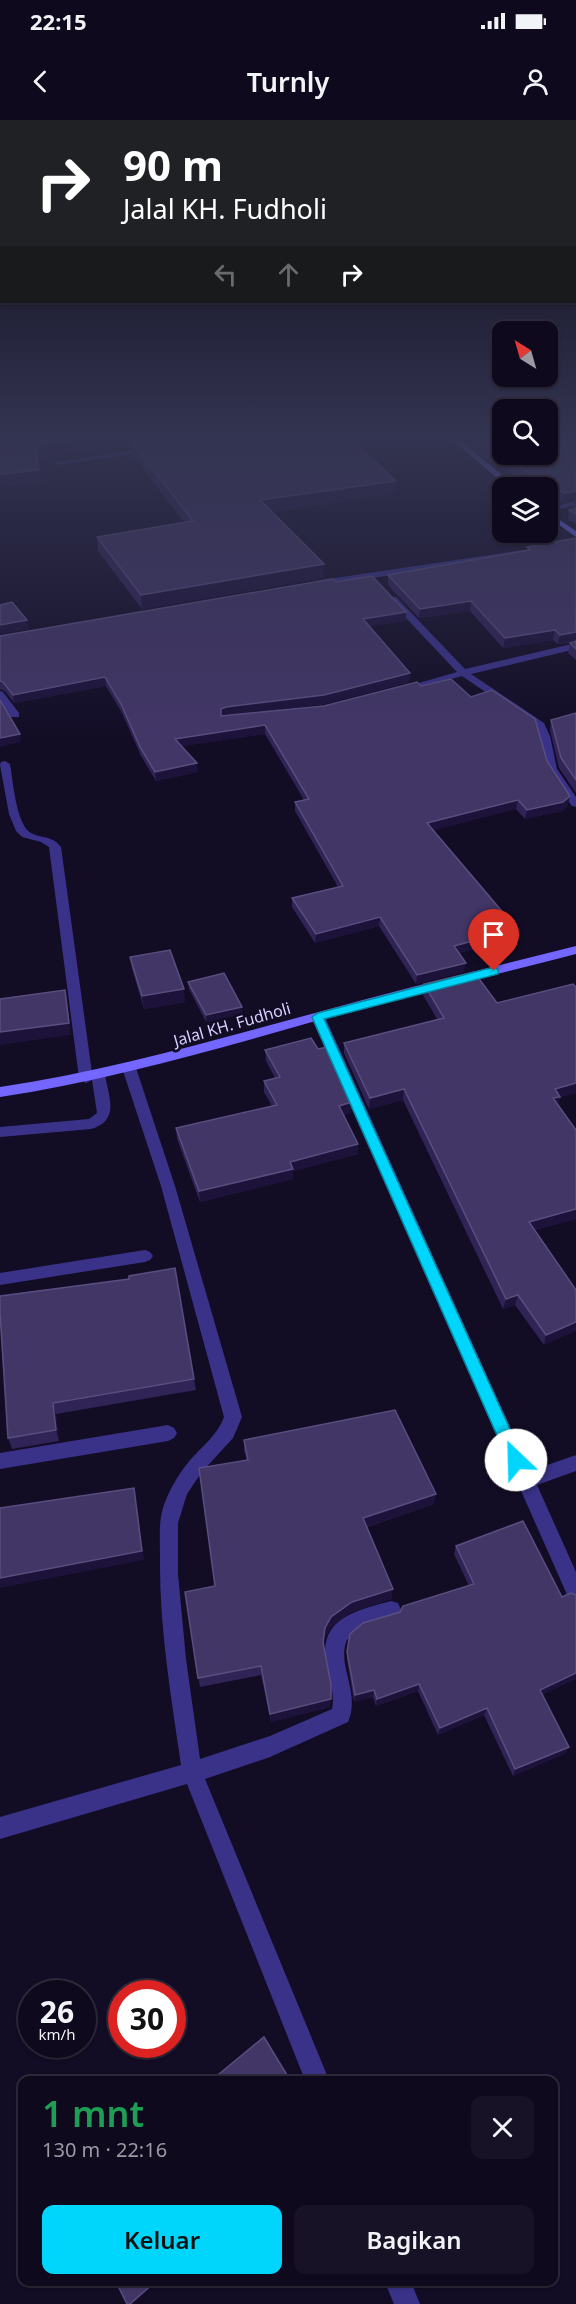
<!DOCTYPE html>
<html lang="id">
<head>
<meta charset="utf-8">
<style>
  body { margin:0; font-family:"Noto Sans",sans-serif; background:#171225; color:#f1f3f6; height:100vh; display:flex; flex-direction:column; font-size:22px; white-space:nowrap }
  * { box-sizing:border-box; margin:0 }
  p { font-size:20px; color:#9b9aa3 }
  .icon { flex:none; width:33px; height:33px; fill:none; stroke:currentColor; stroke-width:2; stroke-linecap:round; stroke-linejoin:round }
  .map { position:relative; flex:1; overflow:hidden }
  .drawer { position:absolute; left:18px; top:1956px; width:540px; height:210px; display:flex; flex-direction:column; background:#0e091c; border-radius:12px; box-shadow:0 2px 4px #0004,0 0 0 2px #2e2a3b }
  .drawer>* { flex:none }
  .top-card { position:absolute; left:0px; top:0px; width:576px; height:183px; box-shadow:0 2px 4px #0004,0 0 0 2px #2e2a3b; background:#202124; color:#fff; overflow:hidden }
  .needle { width:39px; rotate:323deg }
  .fabs { position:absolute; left:492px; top:201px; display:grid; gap:12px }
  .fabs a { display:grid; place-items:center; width:66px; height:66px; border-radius:12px; background:#0e091c; box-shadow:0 2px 4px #0004,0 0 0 2px #2e2a3b; font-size:30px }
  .speed { position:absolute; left:18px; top:1860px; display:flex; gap:12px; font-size:30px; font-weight:700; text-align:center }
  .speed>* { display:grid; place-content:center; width:78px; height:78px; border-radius:50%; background:#0e091c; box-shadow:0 2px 4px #0004,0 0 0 2px #2e2a3b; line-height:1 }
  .speed small { font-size:15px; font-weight:400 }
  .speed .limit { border:9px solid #d22; background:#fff; color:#111 }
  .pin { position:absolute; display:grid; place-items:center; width:51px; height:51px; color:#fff; margin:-62px -26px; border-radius:50% 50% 50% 0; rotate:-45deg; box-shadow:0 0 6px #0007 }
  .pin .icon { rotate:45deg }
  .me { position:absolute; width:66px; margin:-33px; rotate:336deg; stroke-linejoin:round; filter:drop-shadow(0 0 4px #0008) }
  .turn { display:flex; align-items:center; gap:21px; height:126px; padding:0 24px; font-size:27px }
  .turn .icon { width:78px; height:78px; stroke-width:2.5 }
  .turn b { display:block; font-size:42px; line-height:51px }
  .lanes { display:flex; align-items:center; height:57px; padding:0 24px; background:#0003; justify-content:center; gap:30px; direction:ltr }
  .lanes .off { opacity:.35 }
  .round { display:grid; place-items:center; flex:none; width:63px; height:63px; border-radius:12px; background:#171225 }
  .headline { display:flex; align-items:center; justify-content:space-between; height:102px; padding:0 24px }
  h1 { font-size:36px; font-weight:600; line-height:45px; color:#1e9e55 }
  .primary-button { display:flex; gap:12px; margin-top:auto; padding:12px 24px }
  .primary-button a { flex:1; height:69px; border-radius:12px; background:#00d6fb; color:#111; font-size:24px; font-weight:600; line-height:69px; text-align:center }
  .primary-button a+a { background:#171225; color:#f1f3f6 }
  .status { display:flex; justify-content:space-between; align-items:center; height:42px; padding:0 30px; background:#0e091c; direction:ltr }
  .status svg { height:16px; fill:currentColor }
  header { display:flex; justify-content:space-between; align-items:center; height:78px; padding:0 24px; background:#0e091c; font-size:27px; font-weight:600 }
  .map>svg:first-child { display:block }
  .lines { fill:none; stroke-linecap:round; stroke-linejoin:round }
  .street { fill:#3a3289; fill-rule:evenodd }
  .secondary { fill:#7367ff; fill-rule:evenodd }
  .wall { fill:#302355 }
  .shaded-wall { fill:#1c123a }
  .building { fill:#423667; stroke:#594e7f; stroke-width:1.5 }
  .route { fill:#00d6fb; stroke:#008ba3; stroke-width:1.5 }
  .labels { text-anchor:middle; stroke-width:6; stroke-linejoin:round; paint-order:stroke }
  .street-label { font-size:16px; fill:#d8d0ff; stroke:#120c25 }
</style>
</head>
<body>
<div class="status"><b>22:15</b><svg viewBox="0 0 49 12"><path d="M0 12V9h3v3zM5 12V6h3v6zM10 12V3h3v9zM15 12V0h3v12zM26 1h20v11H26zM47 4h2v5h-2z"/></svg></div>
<header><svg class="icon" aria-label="back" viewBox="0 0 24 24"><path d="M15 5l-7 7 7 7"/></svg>Turnly<svg class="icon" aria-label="person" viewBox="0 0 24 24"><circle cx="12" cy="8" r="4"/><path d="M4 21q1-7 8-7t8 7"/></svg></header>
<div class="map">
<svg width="576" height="2184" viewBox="0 0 576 2184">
  <rect width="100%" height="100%" fill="#120c25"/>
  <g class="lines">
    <g class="street">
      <path d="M 151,327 L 154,331 L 57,345 L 53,343 Z"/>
      <path d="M 576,381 L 576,385 L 548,392 L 548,388 Z"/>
      <path d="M 523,430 L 526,430 L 526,434 L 315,467 L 311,464 L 315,461 Z"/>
      <path d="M 390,477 L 396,477 L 465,549 L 576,523 L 576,529 L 471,554 L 544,603 L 550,616 L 557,649 L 576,677 L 576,687 L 572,686 L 555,664 L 547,649 L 536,606 L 462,556 L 398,573 L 398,569 L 457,552 L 390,481 Z"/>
      <path d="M 0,571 L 3,572 L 19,593 L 19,597 L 11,597 L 0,581 Z"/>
      <path d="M 5,641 L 10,644 C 13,660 16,705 31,713 C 42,719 52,715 61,727 L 92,953 L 98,950 L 105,955 C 109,978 120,1000 91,1009 L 0,1017 L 0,1007 L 89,999 L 97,993 L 92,960 L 86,963 L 79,958 L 49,727 L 41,722 L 22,717 L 16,711 L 9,694 L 0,645 L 1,642 Z"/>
      <path d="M 318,893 L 325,897 L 530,1351 L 576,1335 L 576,1351 L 537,1365 L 576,1452 L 576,1482 L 569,1479 L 311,897 Z"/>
      <path d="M 129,943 L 136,948 L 175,1066 L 242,1297 L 233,1318 L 201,1353 L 187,1374 L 178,1403 L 178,1454 L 186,1539 L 200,1639 L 270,1616 L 332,1589 C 335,1575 330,1561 327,1547 C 316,1499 354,1491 391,1481 L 398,1483 L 401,1490 L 398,1497 L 361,1508 L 347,1520 C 336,1545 361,1572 348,1602 L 270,1637 L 205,1659 L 329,1960 L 305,1960 L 187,1664 L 0,1719 L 0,1697 L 181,1645 C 171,1576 159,1506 160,1436 C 160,1418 158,1399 165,1382 C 171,1367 180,1352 191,1339 C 203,1326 218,1314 224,1297 L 161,1066 L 122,948 Z"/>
      <path d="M 145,1130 L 150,1132 L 153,1136 L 150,1140 L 145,1142 L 0,1165 L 0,1153 Z"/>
      <path d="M 168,1305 L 174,1308 L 177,1313 L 174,1318 L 168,1321 L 0,1349 L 0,1333 Z"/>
      <path d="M 385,2162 L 411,2162 L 420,2184 L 394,2184 Z"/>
    </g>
    <g class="secondary">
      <path d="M 445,314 L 453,314 L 517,368 L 509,368 Z"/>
      <path d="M 548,392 L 576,411 L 576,417 L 548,397 Z"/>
      <path d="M 576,826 L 576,834 C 490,856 405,876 319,900 C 214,930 109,960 0,977 L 0,967 C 107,951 210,921 315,893 C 402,869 489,848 576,826 Z"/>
    </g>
  </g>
  <g class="wall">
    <path d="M 0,314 L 339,314 L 395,374 L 271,392 L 323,458 L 142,489 L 98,431 L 97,417 L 184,402 L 133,335 L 133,327 L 128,328 L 127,326 L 37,338 L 41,363 L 0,367 Z"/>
    <path d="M 456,314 L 576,314 L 576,404 L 568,399 L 569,390 L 574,389 L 573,388 L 574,380 L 562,382 L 548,374 L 548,368 L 537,368 L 485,338 Z"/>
    <path d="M 576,418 L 576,540 L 568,533 L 570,523 L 576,522 L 558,524 L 553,520 L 503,528 L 470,491 L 419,498 L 388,465 L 388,455 L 527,431 L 527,427 Z"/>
    <path d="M 336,462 L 406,501 L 369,506 L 410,553 L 409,562 L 324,584 L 240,594 L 324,586 L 421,566 L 547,641 L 568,685 L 562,691 L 525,699 L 516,689 L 433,710 L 516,818 L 459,833 L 464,852 L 416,864 L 379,806 L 315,823 L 292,787 L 292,778 L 338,767 L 295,691 L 295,682 L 304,680 L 265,614 L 182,626 L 198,652 L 156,661 L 141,636 L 122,593 L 106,566 L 14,583 L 5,571 L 0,569 L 0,516 Z"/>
    <path d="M 576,593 L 576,673 L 559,648 L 550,610 L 551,600 Z"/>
    <path d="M 130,837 L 185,882 L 144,889 L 132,849 Z"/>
    <path d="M 188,862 L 242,887 L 242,894 L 206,902 L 189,869 Z"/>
    <path d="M 424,864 L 497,883 L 576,867 L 576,973 L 560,977 L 558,985 L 576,1010 L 576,1099 L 535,1110 L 576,1170 L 544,1225 L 515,1185 L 503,1189 L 403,980 L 369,989 L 344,933 L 344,923 L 437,899 L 423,875 Z"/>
    <path d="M 265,930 L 351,993 L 344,995 L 358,1034 L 293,1051 L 293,1059 L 200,1082 L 177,1019 L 176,1008 L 272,986 L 264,972 L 264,961 L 275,958 L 266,941 Z"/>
    <path d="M 0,1193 L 194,1259 L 196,1270 L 56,1294 L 59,1321 L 12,1329 L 8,1318 Z"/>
    <path d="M 244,1320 L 434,1384 L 367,1407 L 392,1479 L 351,1492 L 331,1507 L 325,1517 L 324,1525 L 330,1587 L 271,1602 L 261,1555 L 200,1567 L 185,1472 L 215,1466 L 247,1340 L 244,1331 Z"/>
    <path d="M 456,1426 L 562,1477 L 576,1475 L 576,1559 L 543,1574 L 566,1633 L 513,1656 L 484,1595 L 438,1615 L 418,1571 L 376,1586 L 373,1577 L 354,1582 L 347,1539 L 350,1514 L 400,1492 L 469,1466 L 454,1434 Z"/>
  </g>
  <g class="shaded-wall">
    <path d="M 119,314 L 126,314 L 127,326 L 37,338 L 35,325 Z"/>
    <path d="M 133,314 L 208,314 L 132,322 L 133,327 L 128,328 L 127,315 Z"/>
    <path d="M 39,350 L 41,363 L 0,367 L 0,354 Z"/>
    <path d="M 396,361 L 395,374 L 260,394 L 260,380 Z"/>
    <path d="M 576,371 L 576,380 L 562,382 L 564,373 Z"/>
    <path d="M 324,444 L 323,458 L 142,489 L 141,475 Z"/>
    <path d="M 471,481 L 470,491 L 419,498 L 420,489 Z"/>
    <path d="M 406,492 L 406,501 L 362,507 L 363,499 Z"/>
    <path d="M 27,500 L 29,509 L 0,514 L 0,505 Z"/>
    <path d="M 555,510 L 553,520 L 503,528 L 505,518 Z"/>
    <path d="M 576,512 L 576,521 L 558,524 L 560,515 Z"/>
    <path d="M 410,553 L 409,562 L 324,584 L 226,596 L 221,598 L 221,589 L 226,587 Z"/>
    <path d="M 105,557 L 106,566 L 14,583 L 13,575 Z"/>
    <path d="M 265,605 L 265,614 L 176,627 L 175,619 Z"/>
    <path d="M 20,614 L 21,622 L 0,627 L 0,618 Z"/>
    <path d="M 197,643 L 198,652 L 156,661 L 155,652 Z"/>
    <path d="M 570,676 L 568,685 L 562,691 L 525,699 L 527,690 Z"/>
    <path d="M 518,680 L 516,689 L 426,712 L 427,703 Z"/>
    <path d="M 380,797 L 379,806 L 315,823 L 316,814 Z"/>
    <path d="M 517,809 L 516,818 L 452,835 L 454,826 Z"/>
    <path d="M 466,843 L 464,852 L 416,864 L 417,855 Z"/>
    <path d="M 184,869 L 185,882 L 144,889 L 142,876 Z"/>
    <path d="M 65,870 L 71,915 L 0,925 L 0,912 Z"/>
    <path d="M 242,887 L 242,894 L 206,902 L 206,895 Z"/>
    <path d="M 576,963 L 576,973 L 560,977 L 558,987 L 551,989 L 555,969 Z"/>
    <path d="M 404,969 L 403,980 L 369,989 L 370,978 Z"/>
    <path d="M 352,982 L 351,993 L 338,996 L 339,986 Z"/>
    <path d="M 358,1024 L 358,1034 L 293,1051 L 293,1059 L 200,1082 L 199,1071 L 290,1042 Z"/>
    <path d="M 576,1089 L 576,1099 L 527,1112 L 529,1102 Z"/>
    <path d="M 518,1175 L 515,1185 L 503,1189 L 506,1179 Z"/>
    <path d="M 576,1202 L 576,1211 L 544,1225 L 546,1215 Z"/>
    <path d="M 53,1283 L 56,1294 L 59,1321 L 56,1310 Z"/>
    <path d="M 134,1368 L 144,1440 L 0,1468 L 0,1458 Z"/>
    <path d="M 436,1374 L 434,1384 L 362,1408 L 363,1398 Z"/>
    <path d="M 393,1469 L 392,1479 L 351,1492 L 331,1507 L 325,1517 L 323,1531 L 325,1508 L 331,1497 L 352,1482 Z"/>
    <path d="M 576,1553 L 576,1559 L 537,1577 L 540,1570 Z"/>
    <path d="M 419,1564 L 418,1571 L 376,1586 L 377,1579 Z"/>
    <path d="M 374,1570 L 373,1577 L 354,1582 L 355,1575 Z"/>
    <path d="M 331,1579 L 330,1587 L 271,1602 L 270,1594 Z"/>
    <path d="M 487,1588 L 484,1595 L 438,1615 L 440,1608 Z"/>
    <path d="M 569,1627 L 566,1633 L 513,1656 L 515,1649 Z"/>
    <path d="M 155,2162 L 157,2162 L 132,2184 L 130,2184 Z"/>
  </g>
  <g class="building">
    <path d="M 0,314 L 119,314 L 35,325 L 39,350 L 0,354 Z"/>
    <path d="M 179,314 L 339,314 L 346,320 L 351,319 L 396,361 L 260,380 L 324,444 L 141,475 L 97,417 L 193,401 L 132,322 Z"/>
    <path d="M 467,314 L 502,314 L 502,334 L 548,334 L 548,314 L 576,314 L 576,371 L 564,373 L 486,329 Z"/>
    <path d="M 576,388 L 576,394 L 569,390 Z"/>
    <path d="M 576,418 L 576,512 L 560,515 L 555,510 L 505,518 L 471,481 L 420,489 L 388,455 L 530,430 L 527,427 Z"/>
    <path d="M 372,456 L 406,492 L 363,499 L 410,553 L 324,575 L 226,587 L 221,589 L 221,596 L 324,586 L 417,562 L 421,566 L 451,559 L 471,577 L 492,570 L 535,599 L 547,641 L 570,676 L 563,682 L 527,690 L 518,680 L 427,703 L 517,809 L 454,826 L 466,843 L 417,855 L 380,797 L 316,814 L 292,778 L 343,766 L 295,682 L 309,679 L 265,605 L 175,619 L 197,643 L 155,652 L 140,627 L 121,584 L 105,557 L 13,575 L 3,562 L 0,561 L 0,516 L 332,459 L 336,462 Z"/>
    <path d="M 12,482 L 27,500 L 0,505 L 0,485 Z"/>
    <path d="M 576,521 L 576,529 L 570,523 Z"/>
    <path d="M 0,580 L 20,614 L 0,618 Z"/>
    <path d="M 576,593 L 576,660 L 561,638 L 551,600 Z"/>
    <path d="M 170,830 L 184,869 L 142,876 L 130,837 Z"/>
    <path d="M 474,852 L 497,883 L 573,864 L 576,867 L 576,963 L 555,969 L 560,977 L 553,978 L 576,1010 L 576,1089 L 529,1102 L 576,1170 L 576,1202 L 546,1215 L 518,1175 L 506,1179 L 404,969 L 370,978 L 344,923 L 444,898 L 424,864 Z"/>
    <path d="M 224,853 L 242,887 L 206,895 L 188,862 Z"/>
    <path d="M 65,870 L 69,903 L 0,912 L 0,879 Z"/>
    <path d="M 311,918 L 318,929 L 327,927 L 352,982 L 339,986 L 358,1024 L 290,1042 L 293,1049 L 199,1071 L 176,1008 L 277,985 L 264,961 L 280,957 L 265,930 Z"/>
    <path d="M 175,1148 L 194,1259 L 53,1283 L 56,1310 L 8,1318 L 0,1193 L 0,1176 L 129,1159 L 129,1156 Z"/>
    <path d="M 395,1290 L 436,1374 L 363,1398 L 393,1469 L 352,1482 L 331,1497 L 325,1508 L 323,1522 L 331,1565 L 331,1579 L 270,1594 L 261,1546 L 198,1558 L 185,1472 L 215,1466 L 199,1348 L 248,1340 L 244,1320 Z"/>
    <path d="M 134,1368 L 142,1431 L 0,1458 L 0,1388 Z"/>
    <path d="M 523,1401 L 562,1477 L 571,1473 L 576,1475 L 576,1553 L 540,1570 L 569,1627 L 515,1649 L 487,1588 L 440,1608 L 419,1564 L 377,1579 L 374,1570 L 355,1575 L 347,1532 L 350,1514 L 363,1503 L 400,1492 L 403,1486 L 474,1464 L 456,1426 Z"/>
    <path d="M 264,1917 L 290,1960 L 214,1960 L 213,1959 Z"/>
    <path d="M 116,2162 L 155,2162 L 130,2184 L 127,2184 Z"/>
  </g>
  <linearGradient id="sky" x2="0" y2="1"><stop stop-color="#0a0714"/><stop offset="0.51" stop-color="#333451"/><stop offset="1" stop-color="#333451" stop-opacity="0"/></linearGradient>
  <rect width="576" height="620" fill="url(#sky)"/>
  <path class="route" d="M 494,847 L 498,849 L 498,854 L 324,899 L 524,1340 L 522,1345 L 516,1347 L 510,1345 L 508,1340 L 312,897 L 318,893 Z"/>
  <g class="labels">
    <g class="street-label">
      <text transform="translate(232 904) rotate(-16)" y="6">Jalal KH. Fudholi</text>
    </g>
  </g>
</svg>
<div class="fabs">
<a><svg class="needle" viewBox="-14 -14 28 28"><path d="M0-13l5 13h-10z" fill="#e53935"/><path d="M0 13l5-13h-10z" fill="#9b9aa3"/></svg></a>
<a><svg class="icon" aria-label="search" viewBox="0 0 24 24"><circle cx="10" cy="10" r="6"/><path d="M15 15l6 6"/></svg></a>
<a><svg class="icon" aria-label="layers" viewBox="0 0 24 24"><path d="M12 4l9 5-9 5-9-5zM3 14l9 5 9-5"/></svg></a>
</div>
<div class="speed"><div>26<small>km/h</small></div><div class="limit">30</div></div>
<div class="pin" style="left:494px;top:851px;background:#d93025"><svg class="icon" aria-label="arrive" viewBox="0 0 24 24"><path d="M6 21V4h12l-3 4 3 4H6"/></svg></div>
<svg class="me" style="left:516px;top:1340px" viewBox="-20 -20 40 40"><circle r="19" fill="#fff"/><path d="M0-13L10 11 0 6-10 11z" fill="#00d6fb"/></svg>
<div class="top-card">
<div class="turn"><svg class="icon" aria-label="right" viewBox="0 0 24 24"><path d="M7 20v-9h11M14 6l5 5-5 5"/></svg><div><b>90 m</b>Jalal KH. Fudholi</div></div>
<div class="lanes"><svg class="icon off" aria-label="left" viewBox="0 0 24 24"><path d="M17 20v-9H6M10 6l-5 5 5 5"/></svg><svg class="icon off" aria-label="ahead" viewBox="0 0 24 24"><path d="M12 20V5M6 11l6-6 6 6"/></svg><svg class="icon" aria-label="right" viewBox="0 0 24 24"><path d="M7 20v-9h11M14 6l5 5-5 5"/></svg></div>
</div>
<section class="drawer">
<div class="headline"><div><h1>1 mnt</h1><p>130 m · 22:16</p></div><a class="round"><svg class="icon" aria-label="close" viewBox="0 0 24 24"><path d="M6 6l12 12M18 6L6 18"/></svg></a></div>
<div class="primary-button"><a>Keluar</a><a>Bagikan</a></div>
</section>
</div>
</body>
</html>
